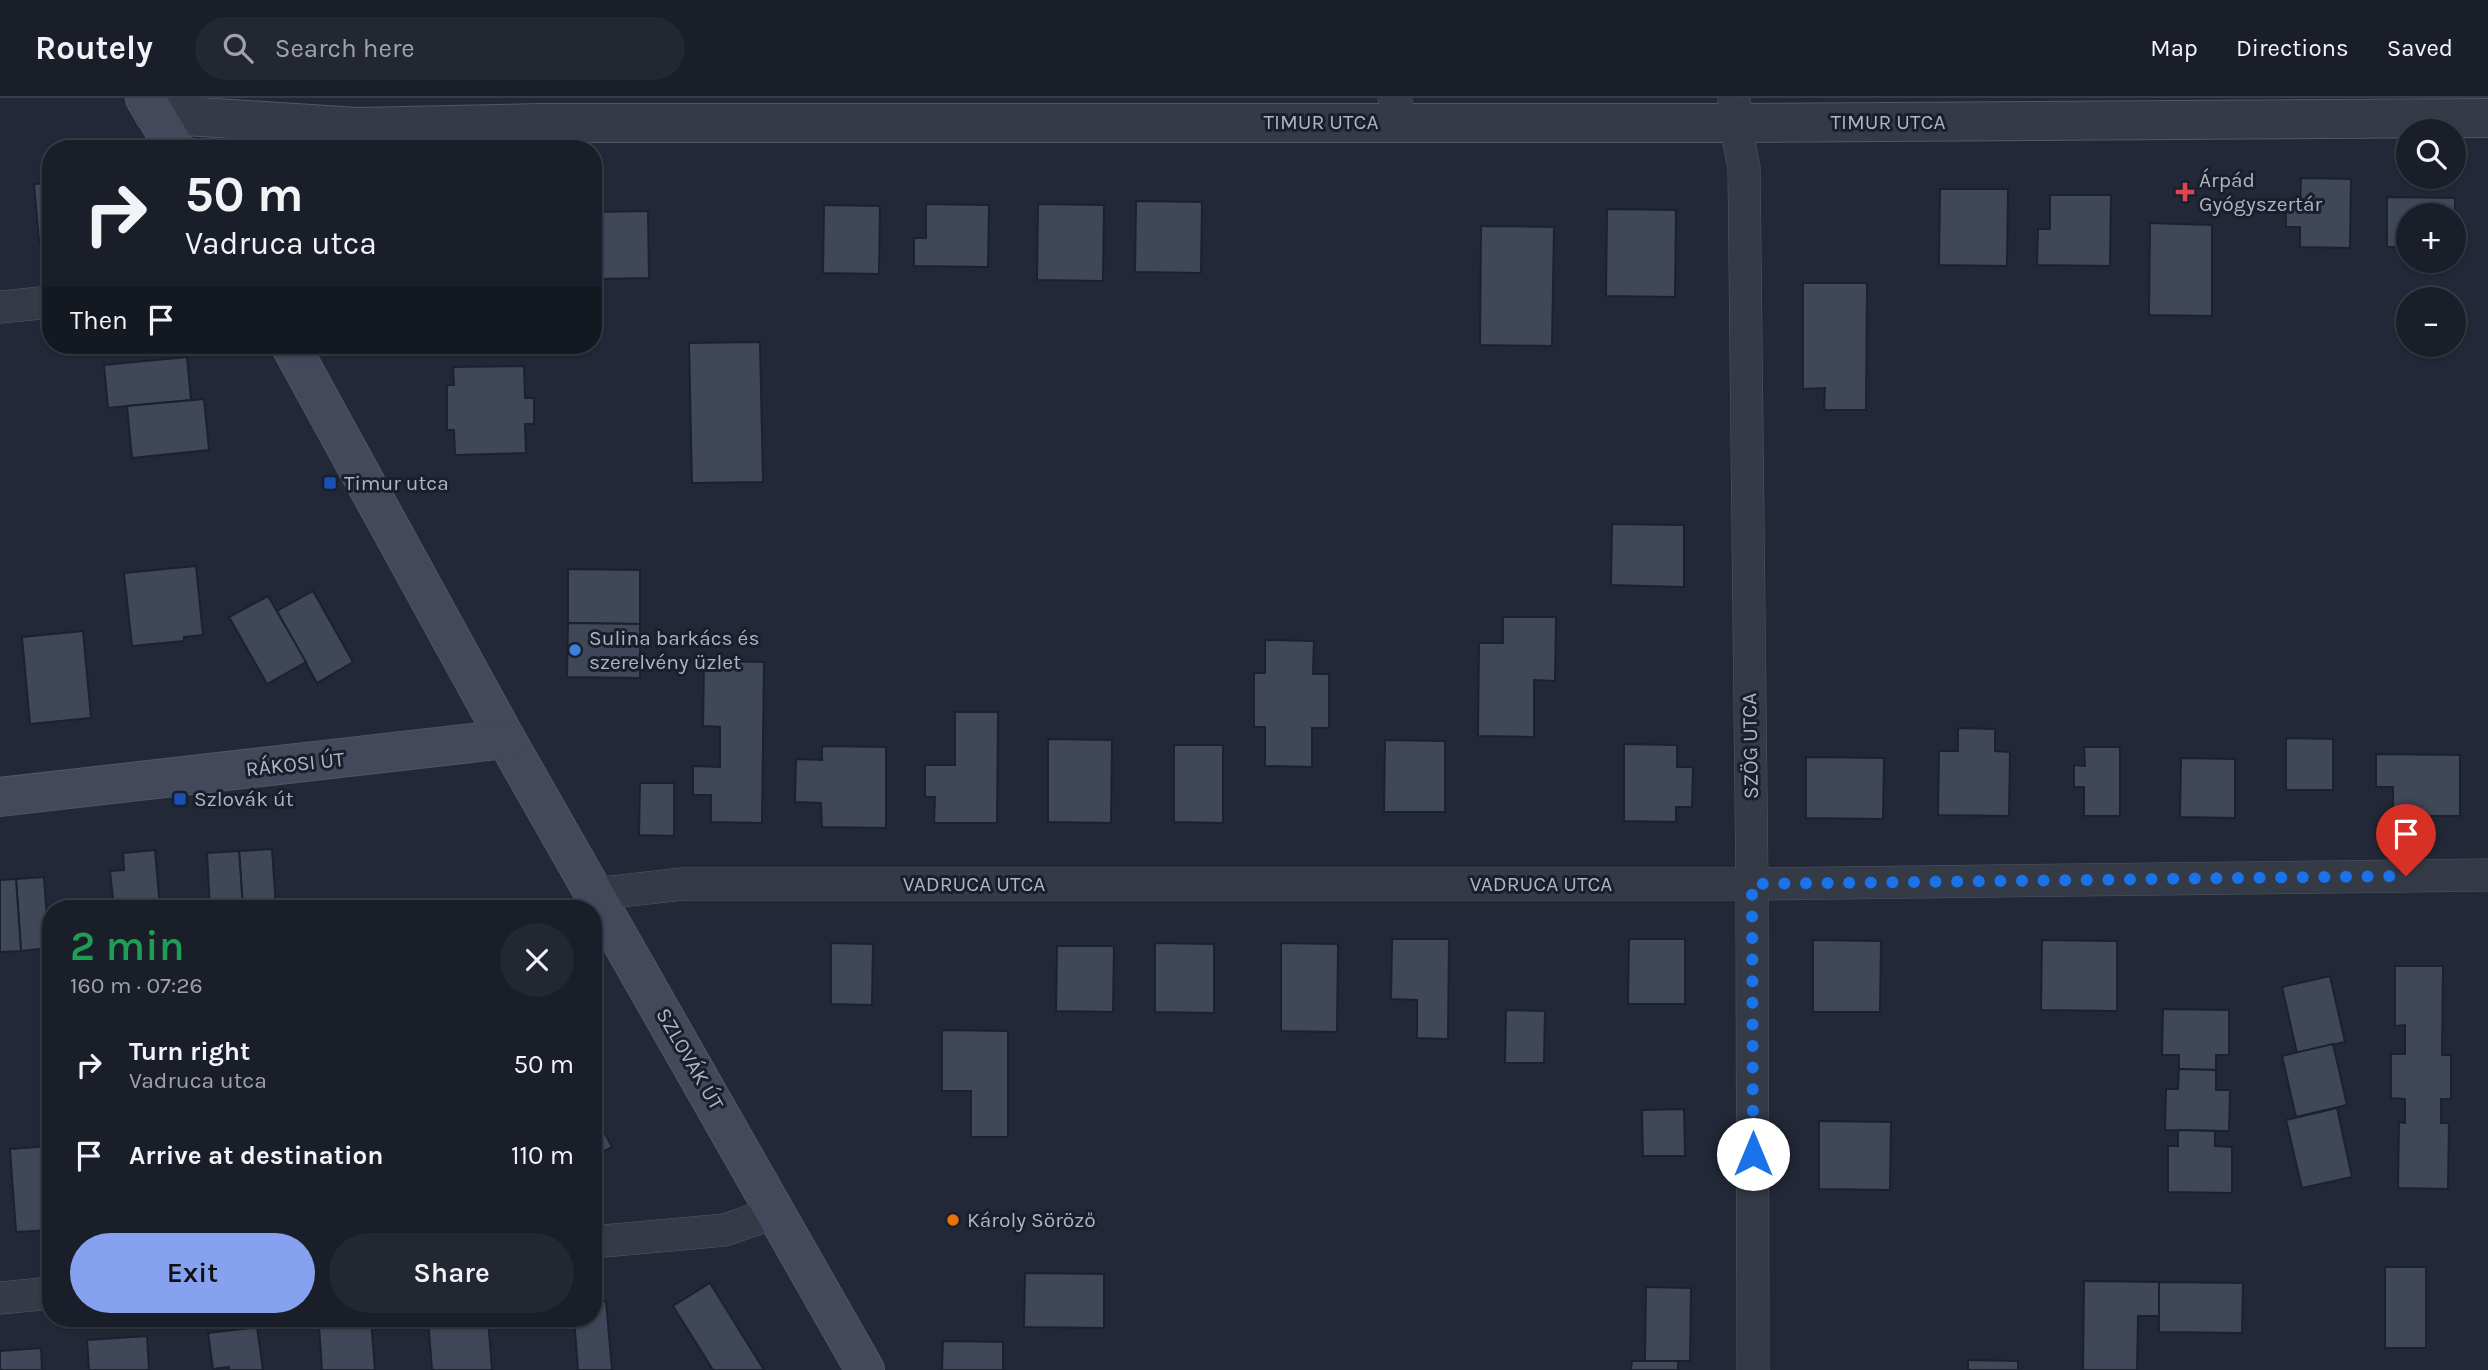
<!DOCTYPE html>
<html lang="en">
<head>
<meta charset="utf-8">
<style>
  body { margin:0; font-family:Karla,sans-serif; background:#232731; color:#f1f3f6; height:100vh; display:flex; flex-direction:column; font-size:26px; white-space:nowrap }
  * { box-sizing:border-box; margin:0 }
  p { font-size:23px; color:#9fa2a8 }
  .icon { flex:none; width:38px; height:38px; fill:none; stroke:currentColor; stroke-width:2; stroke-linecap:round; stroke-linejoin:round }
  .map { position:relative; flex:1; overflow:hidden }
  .details { position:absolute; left:42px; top:802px; width:560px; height:427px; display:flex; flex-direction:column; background:#1a1e29; border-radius:28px; box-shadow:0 2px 5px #0004,0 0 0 2px #383c46 }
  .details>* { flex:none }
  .guide { position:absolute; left:42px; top:42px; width:560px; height:214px; border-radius:28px; box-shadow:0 2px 5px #0004,0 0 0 2px #383c46; background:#1a1e29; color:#f1f3f6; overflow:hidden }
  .tools { position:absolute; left:2396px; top:21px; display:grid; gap:14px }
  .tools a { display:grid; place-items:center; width:70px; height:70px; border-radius:50%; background:#1a1e29; box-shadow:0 2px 5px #0004,0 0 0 2px #383c46; font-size:35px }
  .pin { position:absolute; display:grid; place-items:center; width:60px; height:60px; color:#fff; margin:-72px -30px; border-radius:50% 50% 50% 0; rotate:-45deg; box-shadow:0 0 7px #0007 }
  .pin .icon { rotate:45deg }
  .me { position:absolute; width:77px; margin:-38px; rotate:0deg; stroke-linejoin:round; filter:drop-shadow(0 0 5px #0008) }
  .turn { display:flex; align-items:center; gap:24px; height:147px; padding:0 28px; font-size:32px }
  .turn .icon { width:91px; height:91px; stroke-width:2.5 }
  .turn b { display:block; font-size:49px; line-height:60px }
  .then { display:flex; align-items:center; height:66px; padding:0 28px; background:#0003; gap:14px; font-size:26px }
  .round { display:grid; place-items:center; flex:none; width:74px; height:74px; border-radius:37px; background:#232731 }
  .overview { display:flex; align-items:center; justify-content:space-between; height:119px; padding:0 28px }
  h1 { font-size:42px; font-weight:600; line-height:52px; color:#1e9e55 }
  .action { display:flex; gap:14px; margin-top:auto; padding:14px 28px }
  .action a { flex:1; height:80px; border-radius:42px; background:#87a1f1; color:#111; font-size:28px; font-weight:600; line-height:80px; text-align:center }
  .action a+a { background:#232731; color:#f1f3f6 }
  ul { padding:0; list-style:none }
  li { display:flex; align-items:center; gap:21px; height:91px; padding:0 28px }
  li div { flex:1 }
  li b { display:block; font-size:26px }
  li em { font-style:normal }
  header { display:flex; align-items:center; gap:42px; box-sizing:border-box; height:98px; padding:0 35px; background:#1a1e29; border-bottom:2px solid #383c46 }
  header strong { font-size:33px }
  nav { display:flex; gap:38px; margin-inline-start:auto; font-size:24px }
  .search { width:490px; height:63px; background:#232731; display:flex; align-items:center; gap:18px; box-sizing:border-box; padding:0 24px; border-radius:38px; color:#9fa2a8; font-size:26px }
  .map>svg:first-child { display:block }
  .building { fill:#404758; stroke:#1c212e; stroke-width:2 }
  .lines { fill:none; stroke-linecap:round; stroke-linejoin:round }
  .minor-casing { stroke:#525765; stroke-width:33 }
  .tertiary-casing { stroke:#525765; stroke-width:40 }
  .secondary-casing { stroke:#525765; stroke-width:40 }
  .minor { stroke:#353a47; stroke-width:32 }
  .tertiary { stroke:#353a47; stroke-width:38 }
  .secondary { stroke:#43495a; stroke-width:38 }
  .route { stroke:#1a73e8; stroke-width:12; stroke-dasharray:0 21.6 }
  .health-dot { fill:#e0444e; stroke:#1a1f2c; stroke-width:2.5 }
  .transit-dot { fill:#1a4fb4; stroke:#1a1f2c; stroke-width:2.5 }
  .shop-dot { fill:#3f7fe0; stroke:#1a1f2c; stroke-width:2.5 }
  .food-dot { fill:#e8710a; stroke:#1a1f2c; stroke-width:2.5 }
  .labels { text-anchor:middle; stroke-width:6; stroke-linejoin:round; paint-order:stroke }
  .street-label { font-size:21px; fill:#afb4c4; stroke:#1a1f2c }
  .poi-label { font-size:21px; fill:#afb4c4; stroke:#1a1f2c; text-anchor:start }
</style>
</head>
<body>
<header>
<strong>Routely</strong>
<div class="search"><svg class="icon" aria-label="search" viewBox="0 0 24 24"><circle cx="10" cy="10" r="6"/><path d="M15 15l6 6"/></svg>Search here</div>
<nav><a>Map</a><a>Directions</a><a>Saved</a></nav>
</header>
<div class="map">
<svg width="2488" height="1272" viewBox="0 0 2488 1272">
  <rect width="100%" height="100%" fill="#222837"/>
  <g class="building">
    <path d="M 2301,80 L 2351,81 L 2350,150 L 2300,149 L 2300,129 L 2286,129 L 2286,107 L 2300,107 Z"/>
    <path d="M 51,85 L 51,142 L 39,143 L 34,86 Z"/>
    <path d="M 1940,91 L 2008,91 L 2007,168 L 1939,167 Z"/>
    <path d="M 2050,97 L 2111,97 L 2110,168 L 2037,167 L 2038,131 L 2050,131 Z"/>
    <path d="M 2387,99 L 2455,100 L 2455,150 L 2454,117 L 2408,117 L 2408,149 L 2387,149 Z"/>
    <path d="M 1136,103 L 1202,104 L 1201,175 L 1135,174 Z"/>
    <path d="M 926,106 L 989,107 L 988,169 L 914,168 L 914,140 L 926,140 Z"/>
    <path d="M 1038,106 L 1104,107 L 1103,183 L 1037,182 Z"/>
    <path d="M 824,107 L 880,108 L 879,176 L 823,175 Z"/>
    <path d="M 1607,111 L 1676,112 L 1675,199 L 1606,198 Z"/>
    <path d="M 648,113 L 649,180 L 598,181 L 596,114 Z"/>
    <path d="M 2150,125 L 2212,127 L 2212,218 L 2149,217 Z"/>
    <path d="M 1481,128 L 1554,129 L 1552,248 L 1480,247 Z"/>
    <path d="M 1803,185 L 1867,185 L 1866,312 L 1824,312 L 1825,290 L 1803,291 Z"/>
    <path d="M 760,244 L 763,384 L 692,385 L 689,245 Z"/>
    <path d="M 187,259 L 191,302 L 108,310 L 104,267 Z"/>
    <path d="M 524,268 L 525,300 L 534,300 L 534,326 L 525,326 L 526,355 L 455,357 L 454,332 L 447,332 L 447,287 L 454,287 L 453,269 Z"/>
    <path d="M 204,301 L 209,352 L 132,360 L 127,308 Z"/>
    <path d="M 1612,426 L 1684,427 L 1684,489 L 1611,487 Z"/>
    <path d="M 196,468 L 203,537 L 184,539 L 184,543 L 132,548 L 124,475 Z"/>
    <path d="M 568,471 L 640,472 L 640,526 L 568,525 Z"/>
    <path d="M 313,493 L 353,564 L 317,585 L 277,513 Z"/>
    <path d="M 268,498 L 306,564 L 267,586 L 229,519 Z"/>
    <path d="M 1503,519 L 1556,519 L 1555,583 L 1534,582 L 1534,639 L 1478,638 L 1479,545 L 1503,545 Z"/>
    <path d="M 568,525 L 640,526 L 640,580 L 567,579 Z"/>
    <path d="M 83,533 L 91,620 L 30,626 L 22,539 Z"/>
    <path d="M 1265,542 L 1314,543 L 1313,576 L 1329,576 L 1329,630 L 1312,630 L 1312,669 L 1265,668 L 1265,629 L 1254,629 L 1254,575 L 1265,575 Z"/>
    <path d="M 704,563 L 764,564 L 762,725 L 711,724 L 711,697 L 693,697 L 693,668 L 720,669 L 720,629 L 703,628 Z"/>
    <path d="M 955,614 L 998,614 L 997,725 L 934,725 L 935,699 L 925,699 L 925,667 L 955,667 Z"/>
    <path d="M 1958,630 L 1995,631 L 1995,653 L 2010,654 L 2009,718 L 1938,717 L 1939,653 L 1958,653 Z"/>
    <path d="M 2286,640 L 2333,641 L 2333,692 L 2286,692 Z"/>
    <path d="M 1048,641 L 1112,642 L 1111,725 L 1048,724 Z"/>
    <path d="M 1385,642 L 1445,643 L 1445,714 L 1384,714 Z"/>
    <path d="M 1624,646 L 1677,647 L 1677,669 L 1693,669 L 1692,709 L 1676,709 L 1676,724 L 1624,723 Z"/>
    <path d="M 1174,647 L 1223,647 L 1223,725 L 1174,724 Z"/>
    <path d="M 822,648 L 886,649 L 886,730 L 822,729 L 821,705 L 795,704 L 796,661 L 822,662 Z"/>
    <path d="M 2084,649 L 2120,649 L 2120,718 L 2084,718 L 2084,689 L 2074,689 L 2074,667 L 2085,668 Z"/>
    <path d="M 2376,656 L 2460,657 L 2460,718 L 2393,718 L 2393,689 L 2376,689 Z"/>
    <path d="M 1806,659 L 1884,660 L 1883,721 L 1806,720 Z"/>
    <path d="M 2181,660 L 2235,661 L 2235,720 L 2180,719 Z"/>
    <path d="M 640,685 L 674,685 L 674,738 L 639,737 Z"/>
    <path d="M 272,751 L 276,810 L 243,810 L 239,753 Z"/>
    <path d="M 155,752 L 160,810 L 114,810 L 110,773 L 124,772 L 123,755 Z"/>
    <path d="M 239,753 L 243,810 L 210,810 L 207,755 Z"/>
    <path d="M 44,779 L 49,850 L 21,853 L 16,781 Z"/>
    <path d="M 16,781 L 21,853 L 0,854 L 0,782 Z"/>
    <path d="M 1392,841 L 1449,841 L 1448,941 L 1417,940 L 1417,902 L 1391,901 Z"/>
    <path d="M 1629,841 L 1685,841 L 1685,906 L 1628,906 Z"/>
    <path d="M 1813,842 L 1881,843 L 1880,914 L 1813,914 Z"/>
    <path d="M 2042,842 L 2117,843 L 2117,913 L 2041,912 Z"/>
    <path d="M 831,845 L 873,846 L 872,907 L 831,906 Z"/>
    <path d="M 1155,845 L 1214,846 L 1214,915 L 1155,914 Z"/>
    <path d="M 1281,845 L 1338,846 L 1337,934 L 1281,933 Z"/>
    <path d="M 1057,848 L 1114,848 L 1113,914 L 1056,913 Z"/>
    <path d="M 2395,868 L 2443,868 L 2442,957 L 2451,957 L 2451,1001 L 2441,1001 L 2441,1025 L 2449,1025 L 2448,1091 L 2398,1090 L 2399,1024 L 2405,1025 L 2405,1001 L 2391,1000 L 2391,956 L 2405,956 L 2405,927 L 2395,928 Z"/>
    <path d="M 2330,878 L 2345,944 L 2297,955 L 2282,889 Z"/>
    <path d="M 2163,911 L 2229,912 L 2229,957 L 2216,957 L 2216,972 L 2179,971 L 2179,957 L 2162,957 Z"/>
    <path d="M 1506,912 L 1545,913 L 1544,965 L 1505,965 Z"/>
    <path d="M 942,932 L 1008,933 L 1008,1039 L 971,1039 L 971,993 L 942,993 Z"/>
    <path d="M 2333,946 L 2347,1007 L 2296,1019 L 2282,958 Z"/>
    <path d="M 2179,971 L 2216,972 L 2216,992 L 2230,992 L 2229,1033 L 2165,1032 L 2166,991 L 2178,991 Z"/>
    <path d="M 2337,1010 L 2352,1079 L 2302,1090 L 2286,1022 Z"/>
    <path d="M 1684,1011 L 1685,1058 L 1643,1058 L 1642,1012 Z"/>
    <path d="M 593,1013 L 612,1049 L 593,1059 Z"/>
    <path d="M 1819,1023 L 1891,1024 L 1890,1092 L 1819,1091 Z"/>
    <path d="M 2178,1032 L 2215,1033 L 2215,1048 L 2232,1049 L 2232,1095 L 2168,1094 L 2168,1048 L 2178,1048 Z"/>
    <path d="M 50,1048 L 51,1132 L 16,1134 L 10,1051 Z"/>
    <rect x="2385" y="1169" width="41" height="81"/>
    <path d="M 1025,1175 L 1104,1176 L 1104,1230 L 1024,1229 Z"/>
    <path d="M 2084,1183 L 2159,1184 L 2159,1218 L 2138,1218 L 2137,1272 L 2083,1272 Z"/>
    <path d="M 2159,1184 L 2243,1185 L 2242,1235 L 2159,1234 Z"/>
    <path d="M 710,1185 L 764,1272 L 713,1272 L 673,1208 Z"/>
    <path d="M 1646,1189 L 1691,1190 L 1690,1263 L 1645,1263 Z"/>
    <path d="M 606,1203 L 612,1272 L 578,1272 L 574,1220 L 593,1220 L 593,1204 Z"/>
    <path d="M 428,1220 L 488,1220 L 492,1272 L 432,1272 Z"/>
    <path d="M 371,1222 L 375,1272 L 322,1272 L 319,1227 Z"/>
    <path d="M 257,1229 L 263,1272 L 229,1272 L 229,1269 L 213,1271 L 208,1235 Z"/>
    <path d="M 147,1238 L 149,1272 L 89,1272 L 87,1242 Z"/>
    <path d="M 943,1243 L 1003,1244 L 1003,1272 L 942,1272 Z"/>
    <path d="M 41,1250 L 42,1272 L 0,1272 L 0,1253 Z"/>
    <path d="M 1968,1262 L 2018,1263 L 2018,1272 L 1968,1272 Z"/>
    <path d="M 1632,1263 L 1678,1263 L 1678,1272 L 1631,1272 Z"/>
  </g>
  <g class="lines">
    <defs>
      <g id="minor">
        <path d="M 1394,0 L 1403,24"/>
        <path d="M 1734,0 L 1735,25 L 1744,69 L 1752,786 L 1753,1272"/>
        <path d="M 0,209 L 51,204"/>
        <path d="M 595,796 L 682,786 L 1752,786 L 2488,777"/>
        <path d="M 593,1144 L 725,1132 L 776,1114"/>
        <path d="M 0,1200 L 51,1195"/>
      </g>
      <path id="tertiary" d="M 154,16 L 357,29 L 539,25 L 1735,25 L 2488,20"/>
      <g id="secondary">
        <path d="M 145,0 L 176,51"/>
        <path d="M 290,247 L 506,641 L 865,1272"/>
        <path d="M 0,699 L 506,641"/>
      </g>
    </defs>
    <use href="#minor" class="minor-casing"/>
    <use href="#tertiary" class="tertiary-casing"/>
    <use href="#secondary" class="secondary-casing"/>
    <use href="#minor" class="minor"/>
    <use href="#tertiary" class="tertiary"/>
    <use href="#secondary" class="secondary"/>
  </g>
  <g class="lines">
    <path class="route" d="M 1753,1056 L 1752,786 L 2406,778"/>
  </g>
  <path class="health-dot" d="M2181.5 83.5h7v7h7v7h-7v7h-7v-7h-7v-7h7z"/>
  <g class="transit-dot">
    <rect x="323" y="378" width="14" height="14" rx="3.5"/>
    <rect x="173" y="694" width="14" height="14" rx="3.5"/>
  </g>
  <circle class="shop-dot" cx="575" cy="552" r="7"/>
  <circle class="food-dot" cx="953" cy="1122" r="7"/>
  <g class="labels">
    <g class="street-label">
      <text x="1321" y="31">TIMUR UTCA</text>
      <text x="1888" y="31">TIMUR UTCA</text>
      <text transform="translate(1750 648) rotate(-91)" y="7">SZÖG UTCA</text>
      <text transform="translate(295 666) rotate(-6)" y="7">RÁKOSI ÚT</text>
      <text x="974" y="793">VADRUCA UTCA</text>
      <text x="1541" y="793">VADRUCA UTCA</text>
      <text transform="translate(690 961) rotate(60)" y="7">SZLOVÁK ÚT</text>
    </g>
    <g class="poi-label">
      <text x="2199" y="89">Árpád<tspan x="2199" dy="24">Gyógyszertár</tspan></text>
      <text x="344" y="392">Timur utca</text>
      <text x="589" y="547">Sulina barkács és<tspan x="589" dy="24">szerelvény üzlet</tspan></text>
      <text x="194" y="708">Szlovák út</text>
      <text x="967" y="1129">Károly Söröző</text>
    </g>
  </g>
</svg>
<div class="tools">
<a><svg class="icon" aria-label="search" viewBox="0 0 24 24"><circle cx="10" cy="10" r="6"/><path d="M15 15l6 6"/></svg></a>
<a>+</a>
<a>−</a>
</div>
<div class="pin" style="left:2406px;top:778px;background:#d93025"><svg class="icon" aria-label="arrive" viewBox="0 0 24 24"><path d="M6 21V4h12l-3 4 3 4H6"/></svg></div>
<svg class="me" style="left:1753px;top:1056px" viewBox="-20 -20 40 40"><circle r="19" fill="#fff"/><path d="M0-13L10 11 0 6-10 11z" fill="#1a73e8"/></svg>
<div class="guide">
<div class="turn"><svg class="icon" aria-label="right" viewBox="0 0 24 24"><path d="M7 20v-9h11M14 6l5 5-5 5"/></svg><div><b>50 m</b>Vadruca utca</div></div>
<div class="then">Then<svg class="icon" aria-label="arrive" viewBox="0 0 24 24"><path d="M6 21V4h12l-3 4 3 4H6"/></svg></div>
</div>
<section class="details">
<div class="overview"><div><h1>2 min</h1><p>160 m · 07:26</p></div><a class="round"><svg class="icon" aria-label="close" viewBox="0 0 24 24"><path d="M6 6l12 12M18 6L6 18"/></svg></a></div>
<ul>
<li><svg class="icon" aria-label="right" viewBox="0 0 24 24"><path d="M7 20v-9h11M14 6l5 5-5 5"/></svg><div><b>Turn right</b><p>Vadruca utca</p></div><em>50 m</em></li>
<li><svg class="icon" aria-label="arrive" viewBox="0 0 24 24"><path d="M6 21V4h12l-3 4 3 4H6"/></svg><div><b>Arrive at destination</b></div><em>110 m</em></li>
</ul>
<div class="action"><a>Exit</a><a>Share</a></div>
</section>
</div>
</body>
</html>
